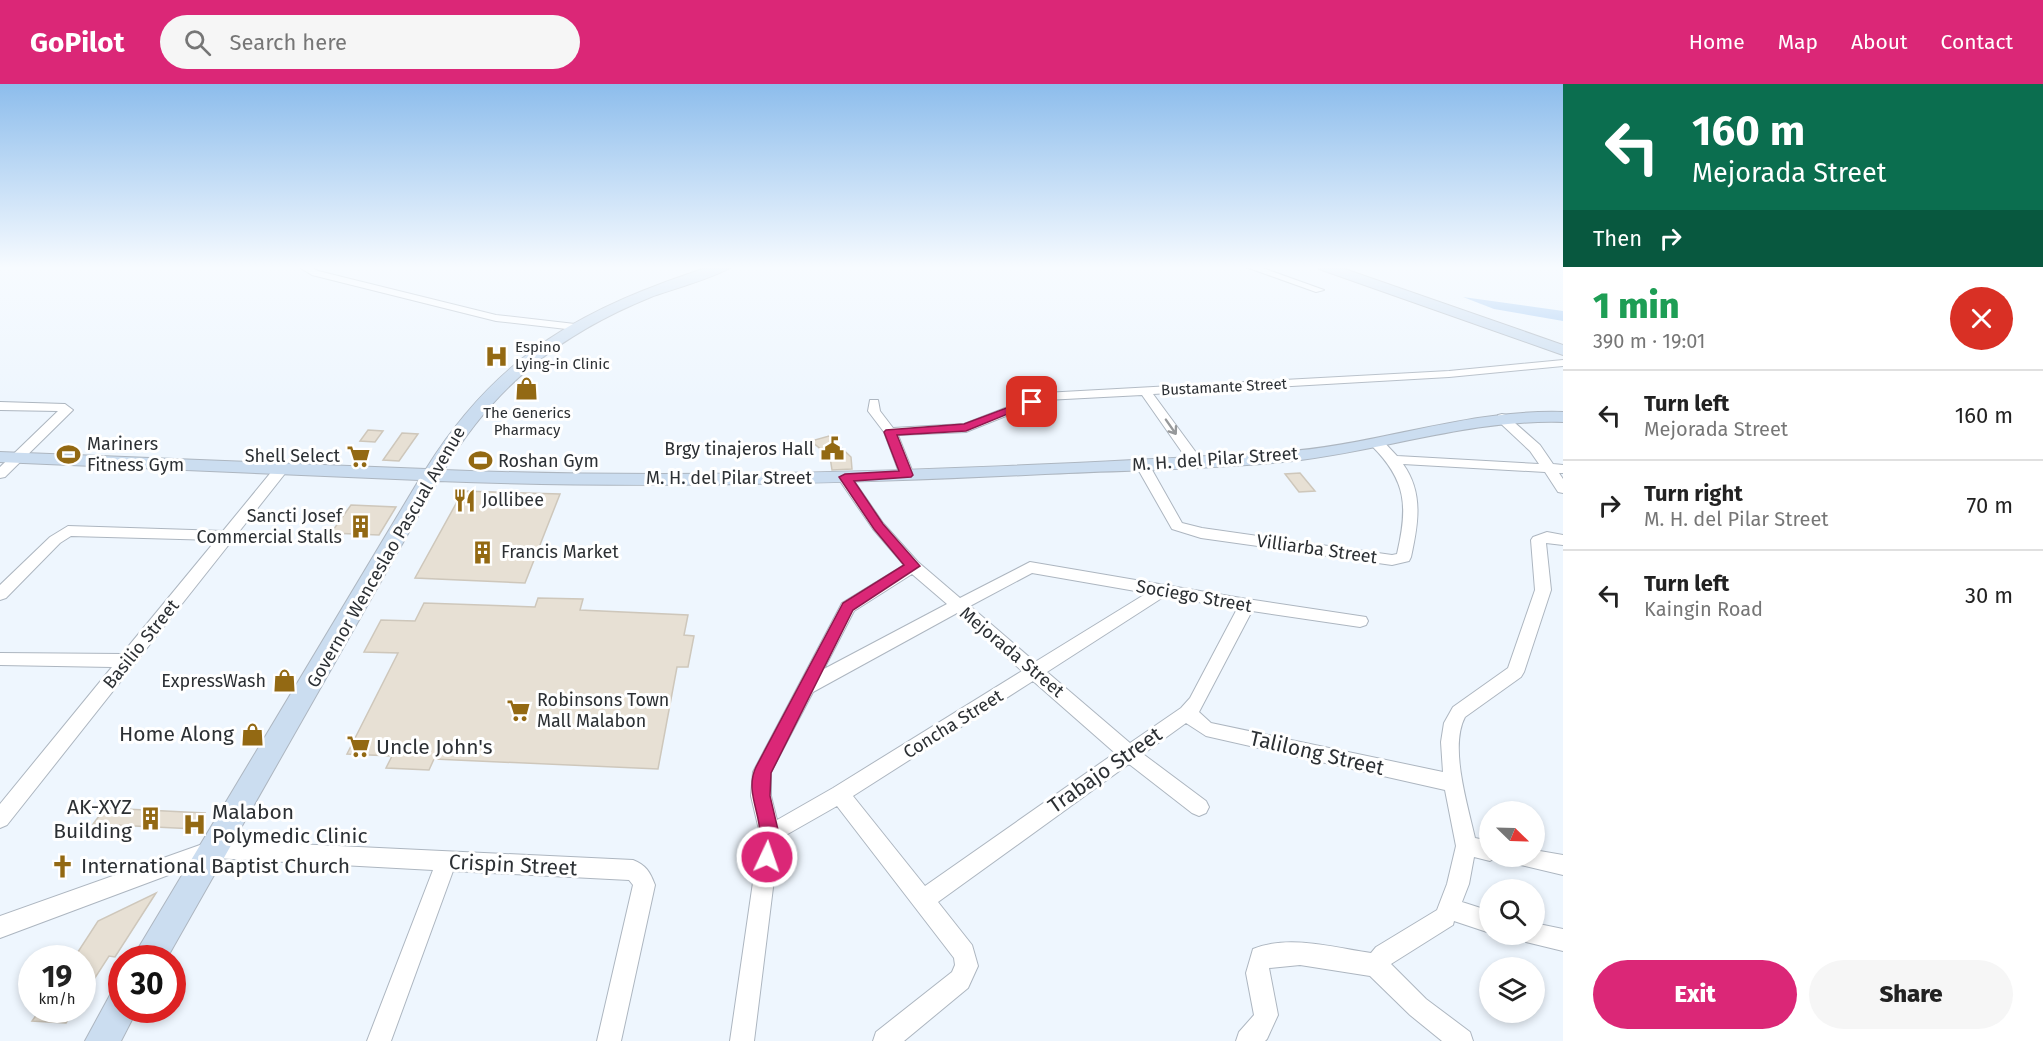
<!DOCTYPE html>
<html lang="en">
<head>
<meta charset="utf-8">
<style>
  body { margin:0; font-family:"Fira Sans",sans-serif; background:#f6f6f6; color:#222; height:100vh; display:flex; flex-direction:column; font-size:22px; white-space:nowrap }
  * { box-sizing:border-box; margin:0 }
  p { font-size:20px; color:#767676 }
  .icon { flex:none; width:33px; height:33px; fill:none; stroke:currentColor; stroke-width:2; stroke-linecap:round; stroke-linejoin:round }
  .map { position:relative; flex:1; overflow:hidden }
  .panel { display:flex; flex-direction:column; background:#fff; width:480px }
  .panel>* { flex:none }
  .banner { background:#0b6e4f; color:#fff; overflow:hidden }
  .needle { width:39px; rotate:113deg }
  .controls { position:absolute; left:1479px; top:717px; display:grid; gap:12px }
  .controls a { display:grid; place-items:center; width:66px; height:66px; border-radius:50%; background:#fff; box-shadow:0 3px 9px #0003; font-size:30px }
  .speed { position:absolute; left:18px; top:861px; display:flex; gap:12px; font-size:30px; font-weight:700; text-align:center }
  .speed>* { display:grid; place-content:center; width:78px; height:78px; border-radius:50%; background:#fff; box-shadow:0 3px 9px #0003; line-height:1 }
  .speed small { font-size:15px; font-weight:400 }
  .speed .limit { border:9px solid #d22; background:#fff; color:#111 }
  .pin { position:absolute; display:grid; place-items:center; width:51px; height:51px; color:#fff; margin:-26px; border-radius:12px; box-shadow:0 3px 9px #0006 }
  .me { position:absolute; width:66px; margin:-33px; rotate:3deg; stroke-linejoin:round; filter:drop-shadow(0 0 4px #0008) }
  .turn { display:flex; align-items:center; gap:21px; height:126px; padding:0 30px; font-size:27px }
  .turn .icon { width:78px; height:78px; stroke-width:2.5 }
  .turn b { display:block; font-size:42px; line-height:51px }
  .then { display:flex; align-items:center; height:57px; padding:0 30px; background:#0003; gap:12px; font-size:22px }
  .round { display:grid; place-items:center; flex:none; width:63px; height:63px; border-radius:32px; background:#f6f6f6 }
  .summary { display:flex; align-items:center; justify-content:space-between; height:102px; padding:0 30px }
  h1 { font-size:36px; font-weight:800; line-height:45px; color:#1e9e55 }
  .cta { display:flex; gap:12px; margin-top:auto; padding:12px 30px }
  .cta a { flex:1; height:69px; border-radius:36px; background:#db2777; color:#fff; font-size:24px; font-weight:800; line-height:69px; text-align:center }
  .cta a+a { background:#f6f6f6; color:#222 }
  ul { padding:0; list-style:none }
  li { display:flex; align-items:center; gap:18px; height:90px; padding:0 30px; border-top:2px solid #e0e0e0 }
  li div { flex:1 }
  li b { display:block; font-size:22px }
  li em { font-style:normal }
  header { display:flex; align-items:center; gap:36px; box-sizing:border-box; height:84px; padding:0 30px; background:#db2777; color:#fff }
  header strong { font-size:28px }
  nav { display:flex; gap:33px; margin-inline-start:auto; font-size:21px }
  .search { width:420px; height:54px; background:#f6f6f6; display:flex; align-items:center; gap:15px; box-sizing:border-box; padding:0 21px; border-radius:33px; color:#767676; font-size:22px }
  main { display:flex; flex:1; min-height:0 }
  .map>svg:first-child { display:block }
  .water { fill:#a5caf3 }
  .building { fill:#e7e0d4; stroke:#cec7bb; stroke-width:1.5 }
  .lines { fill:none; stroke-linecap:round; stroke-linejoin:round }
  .minor-casing { stroke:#adb6c0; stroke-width:2 }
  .secondary-casing { stroke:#adb6c0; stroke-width:2 }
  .minor { fill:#fff; fill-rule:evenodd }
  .secondary { fill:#cbddf0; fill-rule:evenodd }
  .oneway { stroke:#96989a }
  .route { fill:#db2777; stroke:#8e194d; stroke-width:1.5 }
  .labels { text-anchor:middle; stroke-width:6; stroke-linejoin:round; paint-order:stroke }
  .far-poi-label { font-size:15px; fill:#2c3034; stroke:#fff; text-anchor:start }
  .far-street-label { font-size:15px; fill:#2c3034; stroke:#fff }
  .poi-label { font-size:18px; fill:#2c3034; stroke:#fff; text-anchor:start }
  .street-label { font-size:18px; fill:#2c3034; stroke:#fff }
  .near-poi-label { font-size:21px; fill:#2c3034; stroke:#fff; text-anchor:start }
  .near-street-label { font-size:21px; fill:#2c3034; stroke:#fff }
</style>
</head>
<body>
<header>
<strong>GoPilot</strong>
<div class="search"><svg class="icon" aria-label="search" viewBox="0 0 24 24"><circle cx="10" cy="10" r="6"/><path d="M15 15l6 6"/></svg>Search here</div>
<nav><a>Home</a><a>Map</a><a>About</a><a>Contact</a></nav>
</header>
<main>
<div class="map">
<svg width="1563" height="957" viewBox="0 0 1563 957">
  <rect width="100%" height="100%" fill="#eef6fe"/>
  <path class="water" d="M 1463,213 L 1563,227 L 1563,237 L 1494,225 Z"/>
  <g class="building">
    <path d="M 368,346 L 383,347 L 375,358 L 360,357 Z"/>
    <path d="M 402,349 L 418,350 L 399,377 L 383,376 Z"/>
    <path d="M 829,352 L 851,373 L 852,385 L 832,386 L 830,373 L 811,357 Z"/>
    <path d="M 1300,389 L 1315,407 L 1299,408 L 1285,390 Z"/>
    <path d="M 463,407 L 560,410 L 525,499 L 415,494 Z"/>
    <path d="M 351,421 L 396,423 L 379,451 L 331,449 Z"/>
    <path d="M 538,514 L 583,515 L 580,526 L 688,531 L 684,551 L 694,552 L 688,583 L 677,583 L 658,685 L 434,675 L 429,686 L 386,684 L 392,672 L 347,670 L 398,569 L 364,568 L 381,536 L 415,537 L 424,519 L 535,523 Z"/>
    <path d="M 105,724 L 205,729 L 196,745 L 93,740 Z"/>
    <path d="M 156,809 L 115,873 L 109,872 L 82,914 L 82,874 L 74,874 L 98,837 Z"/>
    <path d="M 40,926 L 75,926 L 66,939 L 32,937 Z"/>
  </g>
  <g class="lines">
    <defs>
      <g id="minor">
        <path d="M 297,182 L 309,182 L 318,187 L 496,231 L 575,240 L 580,243 L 575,246 L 496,237 L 312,191 Z"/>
        <path d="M 1243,182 L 1257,182 L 1324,206 L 1316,208 Z"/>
        <path d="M 1563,276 L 1563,282 L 1449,293 L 1153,310 L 1203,378 L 1196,382 L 1191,381 L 1142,311 L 1046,316 L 966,348 L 898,351 L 914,391 L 907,395 L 900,391 L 884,348 L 868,327 L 870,316 L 878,316 L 880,327 L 893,344 L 964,340 L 1044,309 L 1449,287 Z"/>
        <path d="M 0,318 L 65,320 L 73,326 L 5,393 L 0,394 L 0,383 L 58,327 L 0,326 Z"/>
        <path d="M 1502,330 L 1506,331 L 1540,361 L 1553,380 L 1563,381 L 1563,389 L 1559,389 L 1563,395 L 1563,409 L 1558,408 L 1545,388 L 1403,380 C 1424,409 1418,441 1411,473 L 1409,477 L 1392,481 L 1201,454 L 1172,445 L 1135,380 L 1137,377 L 1147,377 L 1182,439 L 1202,444 L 1392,471 L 1397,470 C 1408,423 1407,397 1372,362 L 1372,356 L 1382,356 L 1397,372 L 1539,380 L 1530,367 L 1498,337 L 1498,331 Z"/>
        <path d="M 282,380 L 289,384 L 287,387 L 7,741 L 0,744 L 0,720 L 112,583 L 0,581 L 0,569 L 122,570 L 216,456 L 71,452 L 60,459 L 6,514 L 0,516 L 0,501 L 50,453 L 68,442 L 223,447 L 277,381 Z"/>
        <path d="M 845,390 L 850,391 L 883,439 L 918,478 L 960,514 L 1030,478 L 1247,515 L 1366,533 L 1368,537 L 1366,541 L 1360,543 L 1252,527 L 1199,628 L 1211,639 L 1443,688 L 1441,658 L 1444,639 L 1453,623 L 1508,584 L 1535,506 L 1531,456 L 1533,453 L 1547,448 L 1563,451 L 1563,461 L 1546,459 L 1551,506 L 1524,588 L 1521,593 L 1465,633 C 1449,663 1468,722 1475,754 L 1490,757 L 1490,772 L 1498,772 L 1490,777 L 1474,773 L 1469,800 L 1462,818 L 1490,827 L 1490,849 L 1454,837 L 1453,841 L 1391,880 L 1426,915 L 1470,948 L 1473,957 L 1442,957 L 1410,931 L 1370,892 L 1300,881 L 1269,884 L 1278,931 L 1267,955 L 1265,957 L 1236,957 L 1239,948 L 1254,931 L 1246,889 L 1253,865 C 1289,850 1335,864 1371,869 L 1376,863 L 1437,826 L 1447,800 L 1456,762 L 1445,706 L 1206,652 L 1186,639 L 1143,670 L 1206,717 L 1209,723 L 1206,729 L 1199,732 L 1192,729 L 1129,680 L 938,818 L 972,861 L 978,882 L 968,904 L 904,957 L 873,957 L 876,948 L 952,888 L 955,881 L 954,874 L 837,722 L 779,755 L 754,957 L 730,957 L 760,750 L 751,712 L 753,688 L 842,519 L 904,481 L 873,445 L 838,394 ZM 1032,489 L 1147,509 L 1035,578 L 970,522 ZM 912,490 L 947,520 L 824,585 L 854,527 ZM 1165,512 L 1237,525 L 1190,614 L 1181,624 L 1130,659 L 1047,588 ZM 957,529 L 1022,587 L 833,704 L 777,736 L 771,712 L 771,688 L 813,608 ZM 1033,597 L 1115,669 L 925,802 L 853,712 Z"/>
        <path d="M 214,756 L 633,776 C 646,781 650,788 655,801 L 621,957 L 597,957 L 633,801 L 629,796 L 453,787 L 391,957 L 367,957 L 433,786 L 214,774 L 0,854 L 0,832 Z"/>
        <path d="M 1534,766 L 1563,771 L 1563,791 L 1512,779 L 1509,772 L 1534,772 Z"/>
        <path d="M 1534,839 L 1563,845 L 1563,867 L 1526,858 L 1523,850 L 1534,850 Z"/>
      </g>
      <g id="secondary">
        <path d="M 712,182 L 732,182 C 723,191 667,207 651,213 C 560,250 494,302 444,386 C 722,397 1001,384 1279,368 C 1376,362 1464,325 1563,328 L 1563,338 C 1467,335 1377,369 1283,378 C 1204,386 1124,386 1045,390 C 842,400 640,405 438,397 L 167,874 L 134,874 L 139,863 L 419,396 L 0,378 L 0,368 L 426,385 C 498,269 585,223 712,182 Z"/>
        <path d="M 1318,182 L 1336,182 L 1563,261 L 1563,271 L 1319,185 Z"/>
        <path d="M 122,907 L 122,926 L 137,926 L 121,957 L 85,957 L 110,911 Z"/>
      </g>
    </defs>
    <use href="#minor" class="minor-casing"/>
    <use href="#secondary" class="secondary-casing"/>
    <use href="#minor" class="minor"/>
    <use href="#secondary" class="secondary"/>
  </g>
  <defs><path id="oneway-shaft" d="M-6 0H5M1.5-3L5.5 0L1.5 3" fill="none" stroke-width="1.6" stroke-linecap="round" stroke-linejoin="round" transform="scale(1.5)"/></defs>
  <use class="oneway" href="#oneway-shaft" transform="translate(1171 343) rotate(55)"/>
  <linearGradient id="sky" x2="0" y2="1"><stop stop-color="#8dbdec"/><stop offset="0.58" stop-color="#f7fbff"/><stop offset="1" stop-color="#f7fbff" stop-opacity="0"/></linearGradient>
  <rect width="1563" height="316" fill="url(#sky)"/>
  <path class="route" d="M 1028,316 L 1037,318 L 966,347 L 897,351 L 913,391 L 911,393 L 854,397 L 883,440 L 920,482 L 853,526 L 771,689 L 770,712 L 779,750 L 773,779 L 767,781 L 760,779 C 756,769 761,761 760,750 C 760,728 745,706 756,683 L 843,519 L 904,481 L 874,445 L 839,393 L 845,390 L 899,387 L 884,348 L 886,346 L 964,340 Z"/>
  <defs>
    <symbol id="hospital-bare" viewBox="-9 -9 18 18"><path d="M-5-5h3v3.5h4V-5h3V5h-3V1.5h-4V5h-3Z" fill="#936913" stroke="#fff" stroke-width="2.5" paint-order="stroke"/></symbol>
    <symbol id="shop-bare" viewBox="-9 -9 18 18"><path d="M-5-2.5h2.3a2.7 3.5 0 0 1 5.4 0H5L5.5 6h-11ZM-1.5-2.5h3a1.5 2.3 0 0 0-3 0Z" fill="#936913" stroke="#fff" stroke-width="2.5" paint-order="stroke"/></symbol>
    <symbol id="civic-bare" viewBox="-9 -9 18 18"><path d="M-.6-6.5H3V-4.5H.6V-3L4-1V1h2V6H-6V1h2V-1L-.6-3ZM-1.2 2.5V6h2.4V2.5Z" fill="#936913" stroke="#fff" stroke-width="2.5" paint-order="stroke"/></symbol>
    <symbol id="stadium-bare" viewBox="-9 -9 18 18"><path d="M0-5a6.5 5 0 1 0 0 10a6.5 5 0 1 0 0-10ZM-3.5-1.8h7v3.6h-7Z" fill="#936913" stroke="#fff" stroke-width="2.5" paint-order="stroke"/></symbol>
    <symbol id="supermarket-bare" viewBox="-9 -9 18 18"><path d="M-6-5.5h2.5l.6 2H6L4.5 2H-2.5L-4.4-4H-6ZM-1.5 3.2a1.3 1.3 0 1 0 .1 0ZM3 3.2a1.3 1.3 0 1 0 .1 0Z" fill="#936913" stroke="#fff" stroke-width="2.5" paint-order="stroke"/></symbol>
    <symbol id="restaurant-bare" viewBox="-9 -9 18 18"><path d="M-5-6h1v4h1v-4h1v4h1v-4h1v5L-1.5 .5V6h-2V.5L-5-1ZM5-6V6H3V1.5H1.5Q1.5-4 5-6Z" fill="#936913" stroke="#fff" stroke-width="2.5" paint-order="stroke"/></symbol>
    <symbol id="building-bare" viewBox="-9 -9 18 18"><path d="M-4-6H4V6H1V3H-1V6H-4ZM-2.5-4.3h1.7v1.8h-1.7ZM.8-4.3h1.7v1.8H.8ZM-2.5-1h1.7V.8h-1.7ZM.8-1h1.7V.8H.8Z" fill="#936913" stroke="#fff" stroke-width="2.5" paint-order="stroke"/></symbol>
    <symbol id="church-bare" viewBox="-9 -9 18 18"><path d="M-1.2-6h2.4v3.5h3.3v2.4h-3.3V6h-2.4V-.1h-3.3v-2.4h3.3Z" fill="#936913" stroke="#fff" stroke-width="2.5" paint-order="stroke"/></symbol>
  </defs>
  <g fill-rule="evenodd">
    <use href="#hospital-bare" x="480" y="256" width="33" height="33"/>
    <use href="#shop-bare" x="510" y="288" width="33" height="33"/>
    <use href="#civic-bare" x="816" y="348" width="33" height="33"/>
    <use href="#stadium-bare" x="52" y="354" width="33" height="33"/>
    <use href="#supermarket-bare" x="342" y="356" width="33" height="33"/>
    <use href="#stadium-bare" x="464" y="360" width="33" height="33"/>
    <use href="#restaurant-bare" x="448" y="400" width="33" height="33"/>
    <use href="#building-bare" x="344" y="426" width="33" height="33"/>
    <use href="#building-bare" x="466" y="452" width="33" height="33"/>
    <use href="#shop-bare" x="268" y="580" width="33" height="33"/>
    <use href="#supermarket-bare" x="502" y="610" width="33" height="33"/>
    <use href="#shop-bare" x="236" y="634" width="33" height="33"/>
    <use href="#supermarket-bare" x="342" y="646" width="33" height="33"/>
    <use href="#building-bare" x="134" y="718" width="33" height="33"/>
    <use href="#hospital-bare" x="178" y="724" width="33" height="33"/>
    <use href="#church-bare" x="46" y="766" width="33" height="33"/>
  </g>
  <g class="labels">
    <g class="far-poi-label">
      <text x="515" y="268">Espino<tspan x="515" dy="17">Lying-in Clinic</tspan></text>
      <text x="527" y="334" text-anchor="middle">The Generics<tspan x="527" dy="17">Pharmacy</tspan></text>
    </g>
    <g class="far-street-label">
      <text transform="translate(1224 303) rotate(-3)" y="5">Bustamante Street</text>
    </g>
    <g class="poi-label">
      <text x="87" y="366">Mariners<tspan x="87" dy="21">Fitness Gym</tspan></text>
      <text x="814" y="371" text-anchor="end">Brgy tinajeros Hall</text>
      <text x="340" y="378" text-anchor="end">Shell Select</text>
      <text x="498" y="383">Roshan Gym</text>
      <text x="482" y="422">Jollibee</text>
      <text x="342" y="438" text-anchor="end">Sancti Josef<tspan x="342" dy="21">Commercial Stalls</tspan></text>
      <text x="501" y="474">Francis Market</text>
      <text x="266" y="603" text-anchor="end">ExpressWash</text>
      <text x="537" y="622">Robinsons Town<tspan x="537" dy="21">Mall Malabon</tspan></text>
    </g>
    <g class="street-label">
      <text transform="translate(1215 375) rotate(-4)" y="6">M. H. del Pilar Street</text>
      <text x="729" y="400">M. H. del Pilar Street</text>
      <text transform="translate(1317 465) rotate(8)" y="6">Villiarba Street</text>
      <text transform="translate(386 473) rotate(-60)" y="6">Governor Wenceslao Pascual Avenue</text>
      <text transform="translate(1194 512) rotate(10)" y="6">Sociego Street</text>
      <text transform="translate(141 560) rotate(-51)" y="6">Basilio Street</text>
      <text transform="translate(1012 568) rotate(40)" y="6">Mejorada Street</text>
      <text transform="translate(953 640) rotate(-32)" y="6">Concha Street</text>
    </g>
    <g class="near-poi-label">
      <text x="234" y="657" text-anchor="end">Home Along</text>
      <text x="376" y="670">Uncle John's</text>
      <text x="132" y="730" text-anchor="end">AK-XYZ<tspan x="132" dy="24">Building</tspan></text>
      <text x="212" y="735">Malabon<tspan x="212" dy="24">Polymedic Clinic</tspan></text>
      <text x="81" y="789">International Baptist Church</text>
    </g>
    <g class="near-street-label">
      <text transform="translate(1317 669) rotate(13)" y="7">Talilong Street</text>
      <text transform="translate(1105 686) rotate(-35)" y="7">Trabajo Street</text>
      <text transform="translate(513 781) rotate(3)" y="7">Crispin Street</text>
    </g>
  </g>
</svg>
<div class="controls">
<a><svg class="needle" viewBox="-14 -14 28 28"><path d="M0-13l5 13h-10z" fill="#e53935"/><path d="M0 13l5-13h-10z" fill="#767676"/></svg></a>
<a><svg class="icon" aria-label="search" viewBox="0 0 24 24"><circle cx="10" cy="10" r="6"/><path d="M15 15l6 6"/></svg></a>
<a><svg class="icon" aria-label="layers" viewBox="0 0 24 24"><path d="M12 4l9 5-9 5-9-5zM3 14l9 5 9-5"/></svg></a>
</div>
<div class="speed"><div>19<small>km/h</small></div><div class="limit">30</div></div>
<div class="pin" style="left:1032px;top:318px;background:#d93025"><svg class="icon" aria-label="arrive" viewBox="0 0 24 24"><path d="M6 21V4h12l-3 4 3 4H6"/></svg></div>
<svg class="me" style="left:767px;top:773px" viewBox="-20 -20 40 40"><circle r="17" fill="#db2777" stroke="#fff" stroke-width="3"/><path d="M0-11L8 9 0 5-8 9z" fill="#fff"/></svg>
</div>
<section class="panel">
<div class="banner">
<div class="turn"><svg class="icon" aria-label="left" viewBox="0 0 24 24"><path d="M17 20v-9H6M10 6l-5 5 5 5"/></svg><div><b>160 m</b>Mejorada Street</div></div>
<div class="then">Then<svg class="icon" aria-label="right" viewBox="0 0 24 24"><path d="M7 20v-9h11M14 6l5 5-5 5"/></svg></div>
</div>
<div class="summary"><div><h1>1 min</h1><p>390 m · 19:01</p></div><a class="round" style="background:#d93025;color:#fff"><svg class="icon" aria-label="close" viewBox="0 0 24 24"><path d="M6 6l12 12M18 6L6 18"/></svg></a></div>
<ul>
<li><svg class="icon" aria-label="left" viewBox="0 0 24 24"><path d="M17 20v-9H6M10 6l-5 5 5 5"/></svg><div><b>Turn left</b><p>Mejorada Street</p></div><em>160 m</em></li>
<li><svg class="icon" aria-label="right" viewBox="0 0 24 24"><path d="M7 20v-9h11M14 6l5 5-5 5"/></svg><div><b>Turn right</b><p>M. H. del Pilar Street</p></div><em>70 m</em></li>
<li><svg class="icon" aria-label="left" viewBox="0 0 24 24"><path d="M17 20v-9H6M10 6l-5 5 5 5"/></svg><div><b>Turn left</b><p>Kaingin Road</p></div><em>30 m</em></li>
</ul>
<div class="cta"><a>Exit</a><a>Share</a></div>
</section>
</main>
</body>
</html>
